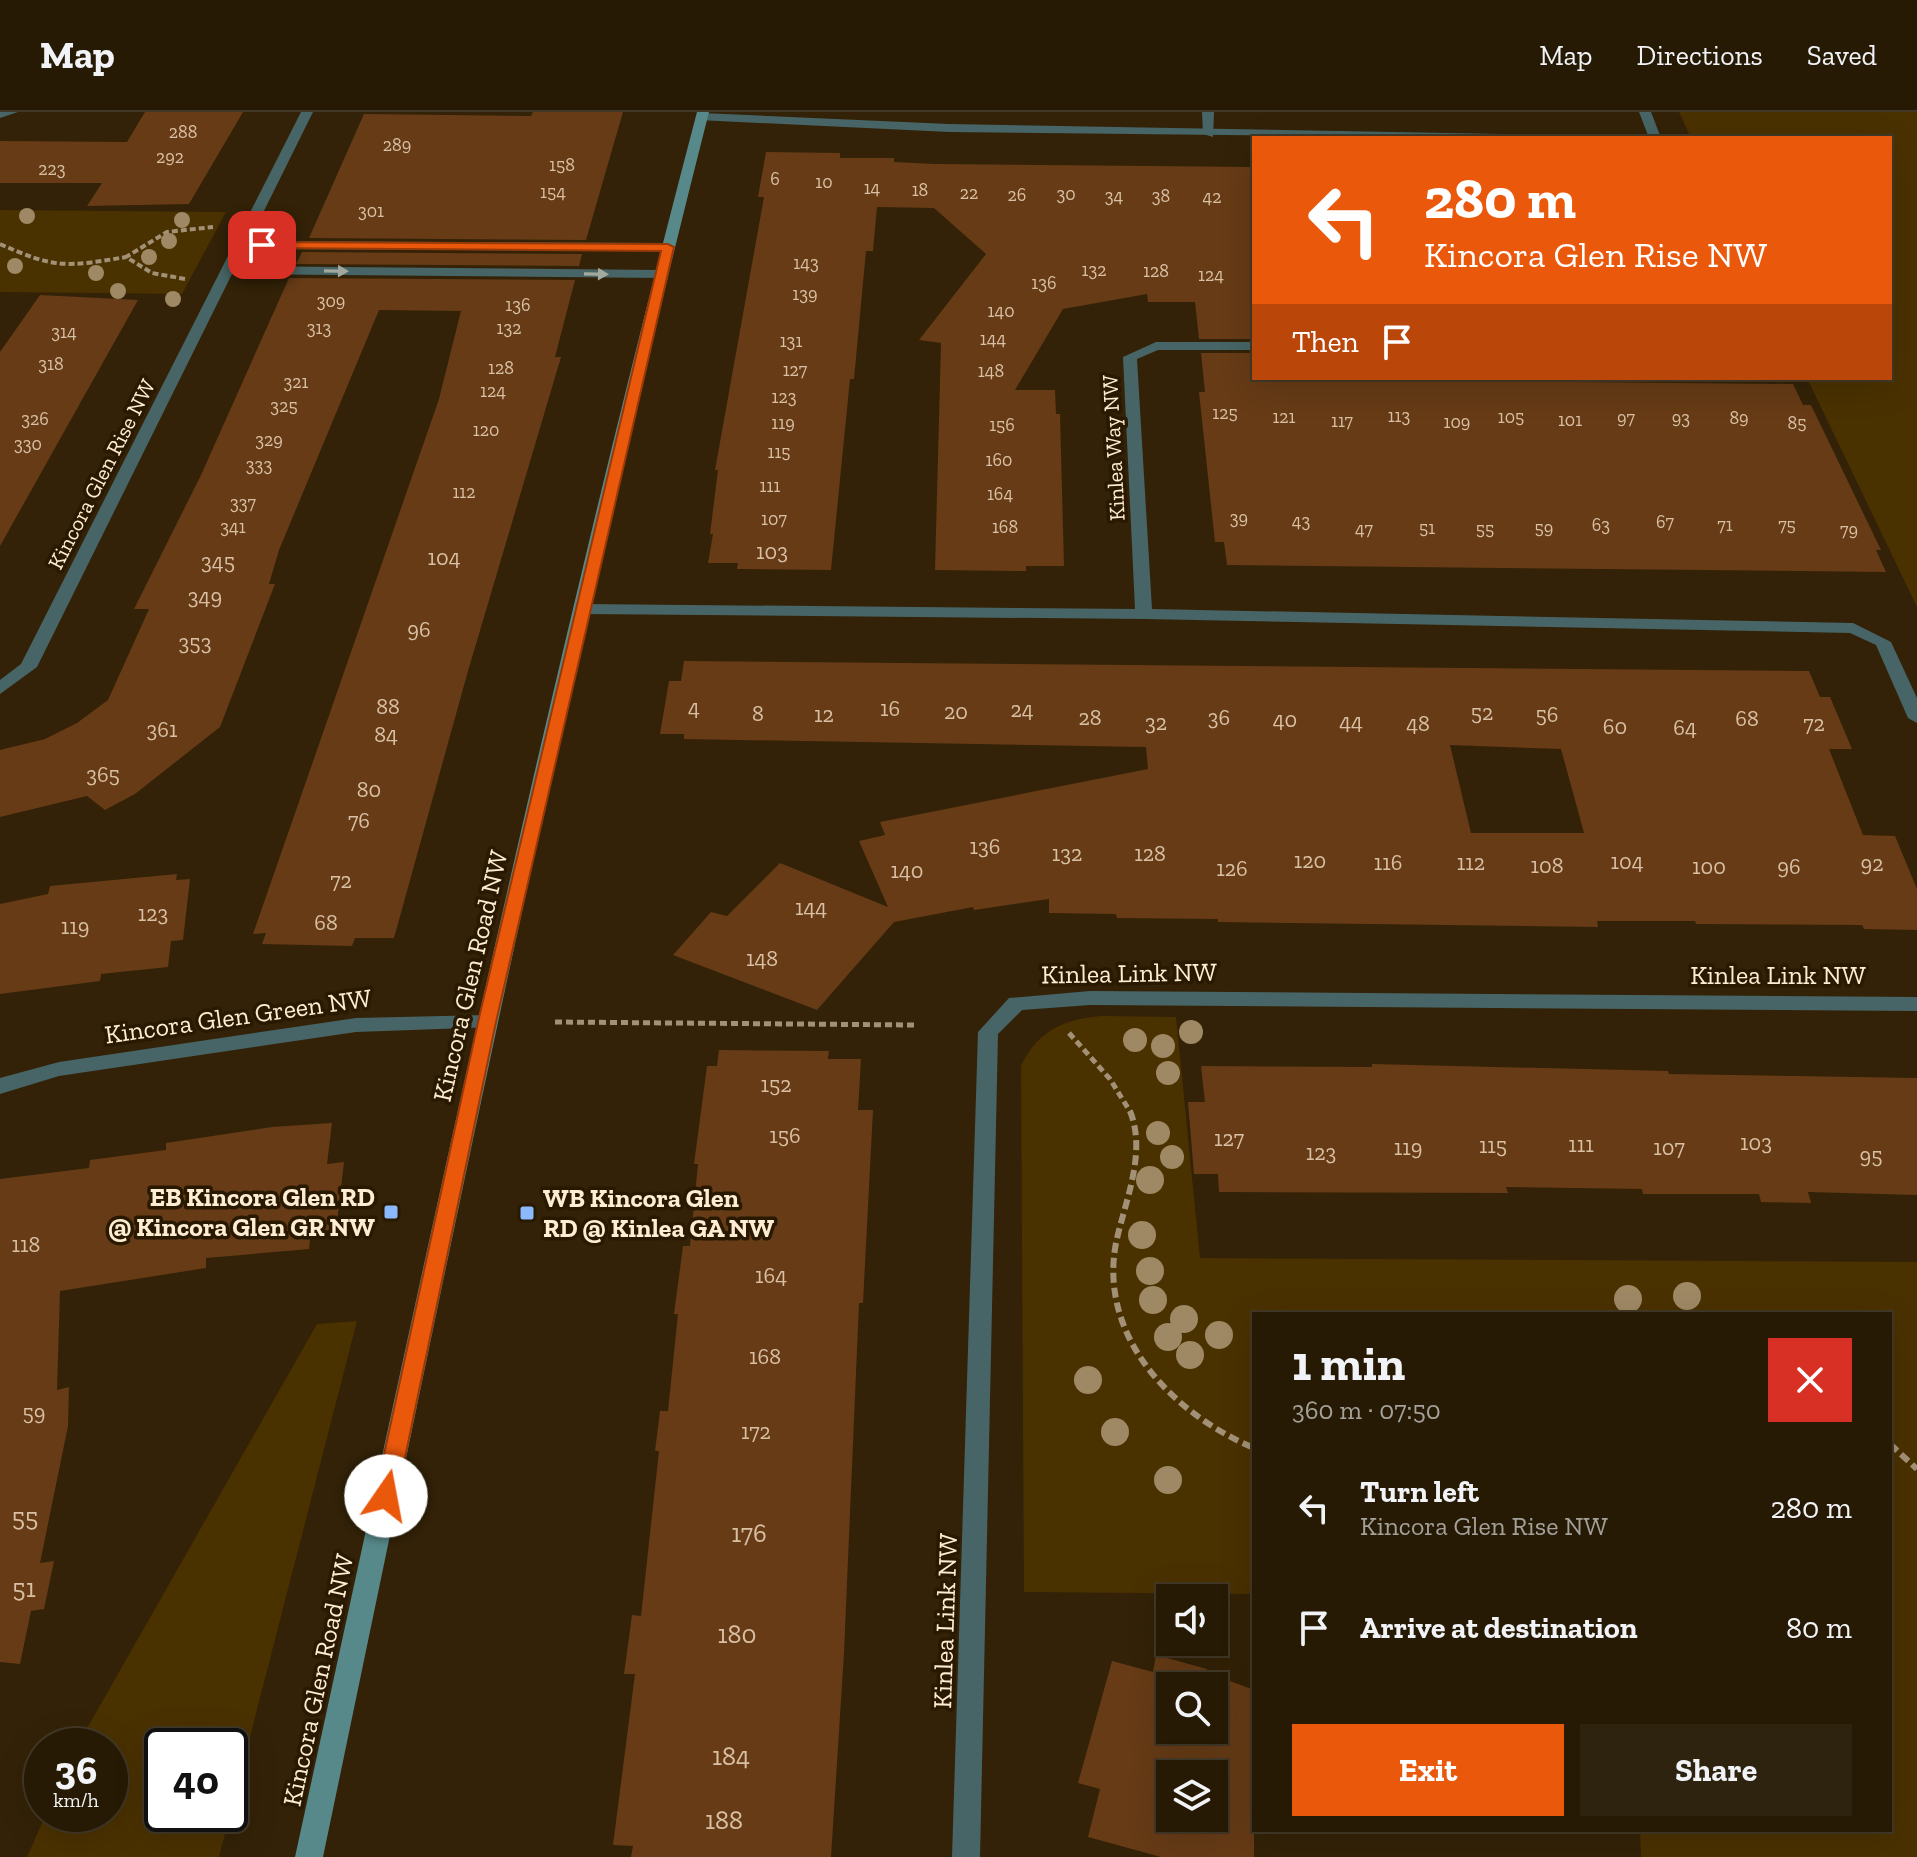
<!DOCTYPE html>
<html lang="en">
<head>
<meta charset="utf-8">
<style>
  body { margin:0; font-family:"Zilla Slab",serif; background:#2e230f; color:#f1f3f6; height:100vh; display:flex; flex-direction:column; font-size:30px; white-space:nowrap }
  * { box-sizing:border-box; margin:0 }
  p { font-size:26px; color:#a4a19a }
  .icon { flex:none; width:44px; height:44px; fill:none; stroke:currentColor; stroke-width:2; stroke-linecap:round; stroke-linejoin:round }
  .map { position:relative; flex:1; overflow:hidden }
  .drawer { position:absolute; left:1252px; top:1200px; width:640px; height:520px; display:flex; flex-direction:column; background:#261a05; border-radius:0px; box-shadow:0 8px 32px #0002,0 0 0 2px #423827 }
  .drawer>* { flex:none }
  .hud { position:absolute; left:1252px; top:24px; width:640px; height:244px; border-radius:0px; box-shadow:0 8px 32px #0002,0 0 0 2px #423827; background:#ea580c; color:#fff; overflow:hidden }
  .controls { position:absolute; left:1156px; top:1472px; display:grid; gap:16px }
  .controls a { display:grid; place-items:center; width:72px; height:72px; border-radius:0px; background:#261a05; box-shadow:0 8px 32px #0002,0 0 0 2px #423827; font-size:40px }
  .speed { position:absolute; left:24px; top:1616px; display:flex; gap:16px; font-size:40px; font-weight:700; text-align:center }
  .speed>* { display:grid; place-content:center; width:104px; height:104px; border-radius:50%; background:#261a05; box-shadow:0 8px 32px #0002,0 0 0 2px #423827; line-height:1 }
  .speed small { font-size:20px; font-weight:400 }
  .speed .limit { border:4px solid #111; border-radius:12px; background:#fff; color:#111 }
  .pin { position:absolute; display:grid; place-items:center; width:68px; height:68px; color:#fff; margin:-34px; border-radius:16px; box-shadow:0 4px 12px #0006 }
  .me { position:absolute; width:88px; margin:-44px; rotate:12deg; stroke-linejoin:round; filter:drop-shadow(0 0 6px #0008) }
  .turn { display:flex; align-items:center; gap:28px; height:168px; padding:0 40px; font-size:36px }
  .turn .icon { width:104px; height:104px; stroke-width:2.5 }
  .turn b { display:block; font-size:56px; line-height:68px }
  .then { display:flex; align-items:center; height:76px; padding:0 40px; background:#0003; gap:16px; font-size:30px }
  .round { display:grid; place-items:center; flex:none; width:84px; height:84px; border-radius:0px; background:#2e230f }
  .summary { display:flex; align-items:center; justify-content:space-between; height:136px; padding:0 40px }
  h1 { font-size:48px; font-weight:700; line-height:60px }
  .action { display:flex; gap:16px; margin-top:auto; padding:16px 40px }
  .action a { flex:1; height:92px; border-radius:0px; background:#ea580c; color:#fff; font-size:32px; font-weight:700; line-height:92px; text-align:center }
  .action a+a { background:#2e230f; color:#f1f3f6 }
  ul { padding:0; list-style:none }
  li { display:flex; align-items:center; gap:24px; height:120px; padding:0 40px }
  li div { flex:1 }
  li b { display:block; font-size:30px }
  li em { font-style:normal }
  header { display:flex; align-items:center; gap:48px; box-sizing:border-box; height:112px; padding:0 40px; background:#261a05; border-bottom:2px solid #423827 }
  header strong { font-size:38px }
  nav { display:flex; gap:44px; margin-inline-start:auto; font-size:28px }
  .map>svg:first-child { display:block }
  .green { fill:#4a3100; fill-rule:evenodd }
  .building { fill:#663b16; fill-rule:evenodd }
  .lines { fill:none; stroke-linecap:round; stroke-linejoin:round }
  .path-far2 { stroke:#a39177; stroke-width:4; stroke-dasharray:6 3; stroke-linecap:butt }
  .path-far1 { stroke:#a39177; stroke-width:5; stroke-dasharray:7 4; stroke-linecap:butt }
  .path { stroke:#a39177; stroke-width:6; stroke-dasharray:10 5; stroke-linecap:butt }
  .lane { fill:#476566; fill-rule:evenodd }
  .street { fill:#476566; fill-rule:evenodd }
  .secondary { fill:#57898a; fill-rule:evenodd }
  .tree { fill:#9f8864 }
  .oneway { fill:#a3a99c }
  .route { fill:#ea580c; stroke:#983908; stroke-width:2 }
  .poi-dot { fill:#8bb9fc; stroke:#281900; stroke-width:3 }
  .labels { text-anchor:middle; stroke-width:7; stroke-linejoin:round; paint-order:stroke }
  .far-number-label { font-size:18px; fill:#d9c0a4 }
  .far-street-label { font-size:22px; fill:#ffedd3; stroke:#281900 }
  .number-label { font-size:22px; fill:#d9c0a4 }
  .street-label { font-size:26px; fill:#ffedd3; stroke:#281900 }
  .poi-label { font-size:26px; font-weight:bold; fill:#ffedd3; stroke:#281900; text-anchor:end }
  .near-number-label { font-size:26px; fill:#d9c0a4 }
</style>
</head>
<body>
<header>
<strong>Map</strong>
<nav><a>Map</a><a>Directions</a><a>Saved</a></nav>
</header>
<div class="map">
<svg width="1917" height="1745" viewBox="0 0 1917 1745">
  <rect width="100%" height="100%" fill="#332207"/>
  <g class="green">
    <path d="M 1679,0 L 1917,0 L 1917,495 L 1807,266 L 1890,266 L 1890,26 L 1691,26 Z"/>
    <path d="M 0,98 L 226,100 L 182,182 L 0,180 Z"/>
    <path d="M 1102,904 L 1176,905 L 1200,1146 L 1917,1150 L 1917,1745 L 1641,1745 L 1640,1718 L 1890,1718 L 1890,1202 L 1254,1202 L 1254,1482 L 1024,1480 L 1021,954 C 1038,918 1064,907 1102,904 Z"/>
    <path d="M 357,1209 L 219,1745 L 27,1745 L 46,1702 L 110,1702 L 110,1634 L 77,1634 L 317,1212 ZM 230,1634 L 230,1702 L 162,1702 L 162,1634 Z"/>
  </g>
  <g class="building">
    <path d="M 145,0 L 243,0 L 189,92 L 87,94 L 102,71 L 0,71 L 0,29 L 127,30 Z"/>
    <path d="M 533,0 L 623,0 L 586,128 L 309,126 L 364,2 L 531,4 Z"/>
    <path d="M 766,40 L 840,41 L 840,46 L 894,46 L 894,50 L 935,52 L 1254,55 L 1254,227 L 1199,227 L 1195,190 L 1148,190 L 1147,182 L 1063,197 L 1015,278 L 1055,278 L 1056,302 L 1060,302 L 1064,454 L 1026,454 L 1026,459 L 935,458 L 941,231 L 919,228 L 986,142 L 934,96 L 877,95 L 873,139 L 866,139 L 854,267 L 850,267 L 831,458 L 737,457 L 738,451 L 708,451 L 713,422 L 710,422 L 718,358 L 715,358 L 764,85 L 758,85 Z"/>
    <path d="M 302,140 L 582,142 L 579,154 L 296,152 Z"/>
    <path d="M 289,166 L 575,168 L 555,245 L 561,245 L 468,559 L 394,826 L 355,826 L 352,834 L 262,832 L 266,821 L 253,822 L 439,287 L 461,199 L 379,198 L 279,438 L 269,472 L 275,472 L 220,615 L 135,682 L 105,698 L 87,684 L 0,705 L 0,638 L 45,627 L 77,611 L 108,588 L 149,497 L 134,497 L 201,363 Z"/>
    <path d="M 40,183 L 138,188 L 0,434 L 0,240 Z"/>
    <path d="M 1201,241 L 1254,241 L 1254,267 L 1793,272 L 1803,293 L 1811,293 L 1881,438 L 1876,438 L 1886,460 L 1227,453 L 1224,430 L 1215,430 L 1199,280 L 1205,280 Z"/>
    <path d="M 684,549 L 1809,559 L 1820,585 L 1830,585 L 1852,637 L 1829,637 L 1863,723 L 1895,724 L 1917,777 L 1917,818 L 1864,817 L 1862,813 L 1696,812 L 1695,809 L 1597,809 L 1598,815 L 1218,810 L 1218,807 L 1117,806 L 1116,802 L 1049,801 L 1049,787 L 974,798 L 973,795 L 894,810 L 817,898 L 673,843 L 711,800 L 727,804 L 780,751 L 888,795 L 859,729 L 885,723 L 880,710 L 1148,657 L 1146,635 L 684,627 L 684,622 L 660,622 L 669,569 L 681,569 ZM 1450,633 L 1561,637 L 1584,721 L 1471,721 Z"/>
    <path d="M 177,762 L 176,768 L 190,767 L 183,828 L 171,829 L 168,855 L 101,862 L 100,869 L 0,882 L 0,792 L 48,782 L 50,774 Z"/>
    <path d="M 719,938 L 829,939 L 828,947 L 861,947 L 858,998 L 873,998 L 863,1191 L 859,1191 L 844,1541 L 831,1745 L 631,1745 L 633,1734 L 613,1733 L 635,1562 L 624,1562 L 632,1503 L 641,1504 L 659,1339 L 655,1339 L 660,1299 L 668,1299 L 678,1202 L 674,1202 L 683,1134 L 690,1134 L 698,1052 L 694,1052 L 707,954 L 717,954 Z"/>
    <path d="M 1372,952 L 1668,959 L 1669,962 L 1917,966 L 1917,1083 L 1808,1080 L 1811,1091 L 1761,1090 L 1759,1082 L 1643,1082 L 1642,1077 L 1506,1075 L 1508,1081 L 1219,1080 L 1218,1062 L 1194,1062 L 1188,990 L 1205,990 L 1201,954 L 1372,955 Z"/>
    <path d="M 332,1011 L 327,1052 L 344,1050 L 336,1118 L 311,1120 L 309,1137 L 206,1146 L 206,1156 L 60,1179 L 57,1278 L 69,1275 L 68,1314 L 40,1451 L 54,1449 L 44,1497 L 31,1499 L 20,1552 L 0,1550 L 0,1067 L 89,1056 L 90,1048 L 166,1038 L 166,1031 L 272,1015 Z"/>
    <path d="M 1156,1543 L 1207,1557 L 1206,1560 L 1254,1578 L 1254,1745 L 1161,1745 L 1088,1725 L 1100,1677 L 1078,1671 L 1112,1549 L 1153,1560 ZM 1170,1574 L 1214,1574 L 1214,1618 L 1170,1618 ZM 1170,1662 L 1214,1662 L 1214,1706 L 1170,1706 Z"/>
  </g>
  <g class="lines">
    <g class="path-far2">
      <path d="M 0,132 C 56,157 66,155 126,145"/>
      <path d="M 185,167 L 152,161 L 126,145 L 167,120 L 213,115"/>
    </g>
    <g class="path-far1">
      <path d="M 555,910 L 915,913"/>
      <path d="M 1069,921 L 1110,967 L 1131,1001"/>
    </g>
    <g class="path">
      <path d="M 1130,999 C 1147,1041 1125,1089 1116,1131 C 1098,1225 1173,1302 1254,1336"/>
      <path d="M 1890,1332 L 1917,1357"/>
    </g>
    <g class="lane">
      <path d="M 1202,0 L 1214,0 L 1213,25 L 1203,22 Z"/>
      <path d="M 1639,0 L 1651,0 L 1661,26 L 1649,26 Z"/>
    </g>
    <g class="street">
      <path d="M 0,0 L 18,0 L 0,6 Z"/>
      <path d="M 301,0 L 313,0 L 249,129 L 668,131 L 675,135 L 668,139 L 245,137 L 236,154 L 661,158 L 668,162 L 661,166 L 232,162 L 37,555 L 0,582 L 0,568 L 21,552 Z"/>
      <path d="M 702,1 L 949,12 L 1501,22 L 1507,26 L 949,20 L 698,8 L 698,2 Z"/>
      <path d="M 1156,230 L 1254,230 L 1254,238 L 1158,238 L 1137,247 L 1152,497 L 1853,511 L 1891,530 L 1917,586 L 1917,611 L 1908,606 L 1876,533 L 1850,521 L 1144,507 L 583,502 L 575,497 L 583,492 L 1135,497 L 1123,245 Z"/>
      <path d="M 1090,879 L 1917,885 L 1917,899 L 1090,893 L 1022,898 L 998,922 L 980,1745 L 952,1745 L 978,920 L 1009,886 Z"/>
      <path d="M 487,903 L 497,910 L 494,915 L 356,920 L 59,964 L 0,982 L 0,966 L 59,950 L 356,906 Z"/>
    </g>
    <path class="secondary" d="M 697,0 L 709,0 C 562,577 445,1162 323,1745 L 295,1745 C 422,1162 545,577 697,0 Z"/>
  </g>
  <g class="tree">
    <circle cx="27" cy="104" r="8"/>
    <circle cx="182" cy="108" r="8"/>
    <circle cx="169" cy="129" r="8"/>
    <circle cx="149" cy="145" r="8"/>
    <circle cx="15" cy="154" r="8"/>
    <circle cx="96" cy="161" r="8"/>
    <circle cx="118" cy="179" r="8"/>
    <circle cx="173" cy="187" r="8"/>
    <circle cx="1191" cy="920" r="12"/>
    <circle cx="1135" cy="928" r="12"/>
    <circle cx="1163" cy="934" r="12"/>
    <circle cx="1168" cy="961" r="12"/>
    <circle cx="1158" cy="1021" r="12"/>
    <circle cx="1172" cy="1045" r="12"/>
    <circle cx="1150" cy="1068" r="14"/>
    <circle cx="1142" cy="1123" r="14"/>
    <circle cx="1150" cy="1159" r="14"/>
    <circle cx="1687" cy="1184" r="14"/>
    <circle cx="1628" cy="1187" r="14"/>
    <circle cx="1153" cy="1188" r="14"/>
    <circle cx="1184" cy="1207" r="14"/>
    <circle cx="1219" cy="1223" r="14"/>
    <circle cx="1168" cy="1225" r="14"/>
    <circle cx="1190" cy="1243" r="14"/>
    <circle cx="1088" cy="1268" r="14"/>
    <circle cx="1115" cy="1320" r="14"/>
    <circle cx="1168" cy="1368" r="14"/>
  </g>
  <defs><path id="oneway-solid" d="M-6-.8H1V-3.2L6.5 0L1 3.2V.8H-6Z" transform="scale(2)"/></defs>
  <g class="oneway">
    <use href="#oneway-solid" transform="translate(336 159) rotate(1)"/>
    <use href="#oneway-solid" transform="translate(596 162) rotate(1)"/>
  </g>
  <path class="route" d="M 257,130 L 668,132 L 674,135 L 496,910 L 397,1384 L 394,1390 L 378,1390 L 375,1384 L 478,910 L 661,139 L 262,136 L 255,133 Z"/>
  <g class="poi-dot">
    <rect x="383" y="1092" width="16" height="16" rx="4"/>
    <rect x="519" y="1093" width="16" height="16" rx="4"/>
  </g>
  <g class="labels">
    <g class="far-number-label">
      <text x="183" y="26">288</text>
      <text x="397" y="39">289</text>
      <text x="170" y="51">292</text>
      <text x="562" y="59">158</text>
      <text x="52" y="63">223</text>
      <text x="775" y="73">6</text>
      <text x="824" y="76">10</text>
      <text x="872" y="82">14</text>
      <text x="920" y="84">18</text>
      <text x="553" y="86">154</text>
      <text x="969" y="87">22</text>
      <text x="1066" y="88">30</text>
      <text x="1017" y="89">26</text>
      <text x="1114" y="90">34</text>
      <text x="1161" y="90">38</text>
      <text x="1212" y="91">42</text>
      <text x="371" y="105">301</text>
      <text x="806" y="157">143</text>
      <text x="1094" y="164">132</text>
      <text x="1156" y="165">128</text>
      <text x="1211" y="169">124</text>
      <text x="1044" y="177">136</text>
      <text x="805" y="188">139</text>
      <text x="331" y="195">309</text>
      <text x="518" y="199">136</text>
      <text x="1001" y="205">140</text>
      <text x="319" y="222">313</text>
      <text x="509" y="222">132</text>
      <text x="64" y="226">314</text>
      <text x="993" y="233">144</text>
      <text x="791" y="235">131</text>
      <text x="51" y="258">318</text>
      <text x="501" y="262">128</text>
      <text x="795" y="264">127</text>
      <text x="991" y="265">148</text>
      <text x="296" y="276">321</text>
      <text x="493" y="285">124</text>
      <text x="784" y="291">123</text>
      <text x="284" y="300">325</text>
      <text x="1225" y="307">125</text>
      <text x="1399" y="310">113</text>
      <text x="1284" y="311">121</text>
      <text x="1511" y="311">105</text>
      <text x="1626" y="312">97</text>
      <text x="1681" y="312">93</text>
      <text x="1739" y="312">89</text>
      <text x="35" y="313">326</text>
      <text x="1570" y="314">101</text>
      <text x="1342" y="315">117</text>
      <text x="1457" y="316">109</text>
      <text x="783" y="317">119</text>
      <text x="1797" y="317">85</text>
      <text x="1002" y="319">156</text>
      <text x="486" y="324">120</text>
      <text x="269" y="334">329</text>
      <text x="28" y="338">330</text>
      <text x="779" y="346">115</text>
      <text x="999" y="354">160</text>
      <text x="259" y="359">333</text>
      <text x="770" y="380">111</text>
      <text x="464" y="386">112</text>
      <text x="1000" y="388">164</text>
      <text x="243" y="397">337</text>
      <text x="1239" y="412">39</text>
      <text x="774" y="413">107</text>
      <text x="1301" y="415">43</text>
      <text x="1665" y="416">67</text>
      <text x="1601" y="419">63</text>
      <text x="1725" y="419">71</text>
      <text x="1787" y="419">75</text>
      <text x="233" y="421">341</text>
      <text x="1005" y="421">168</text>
      <text x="1427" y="422">51</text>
      <text x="1544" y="422">59</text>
      <text x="1364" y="423">47</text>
      <text x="1485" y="423">55</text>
      <text x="1849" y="424">79</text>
    </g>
    <g class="far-street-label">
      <text transform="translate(1113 336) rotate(-93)" y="8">Kinlea Way NW</text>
      <text transform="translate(101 362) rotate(-63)" y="8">Kincora Glen Rise NW</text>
    </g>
    <g class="number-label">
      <text x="772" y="447">103</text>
      <text x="444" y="453">104</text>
      <text x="218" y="457">345</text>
      <text x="205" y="492">349</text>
      <text x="419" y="525">96</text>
      <text x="195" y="538">353</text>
      <text x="388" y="602">88</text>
      <text x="694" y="603">4</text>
      <text x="890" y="604">16</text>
      <text x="1022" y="605">24</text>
      <text x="956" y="607">20</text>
      <text x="1482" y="608">52</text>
      <text x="758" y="609">8</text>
      <text x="824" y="610">12</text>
      <text x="1547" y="610">56</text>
      <text x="1090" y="613">28</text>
      <text x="1219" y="613">36</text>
      <text x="1747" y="614">68</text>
      <text x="1285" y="615">40</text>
      <text x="1351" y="617">44</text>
      <text x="1156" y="618">32</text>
      <text x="1418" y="619">48</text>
      <text x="1814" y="619">72</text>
      <text x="1615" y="622">60</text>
      <text x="1685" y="623">64</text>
      <text x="162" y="625">361</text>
      <text x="386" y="630">84</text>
      <text x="103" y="670">365</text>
      <text x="369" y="685">80</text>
      <text x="359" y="716">76</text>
      <text x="985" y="742">136</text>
      <text x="1067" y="749">132</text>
      <text x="1150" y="749">128</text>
      <text x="1310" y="756">120</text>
      <text x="1627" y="757">104</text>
      <text x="1388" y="758">116</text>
      <text x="1471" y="758">112</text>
      <text x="1872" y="759">92</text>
      <text x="1547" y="761">108</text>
      <text x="1709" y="762">100</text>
      <text x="1789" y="762">96</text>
      <text x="1232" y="764">126</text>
      <text x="907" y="766">140</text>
      <text x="341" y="776">72</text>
      <text x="811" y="803">144</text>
      <text x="153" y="809">123</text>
      <text x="326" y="818">68</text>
      <text x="75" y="822">119</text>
      <text x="762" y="854">148</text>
      <text x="776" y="980">152</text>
      <text x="785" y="1031">156</text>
      <text x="1229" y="1034">127</text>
      <text x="1756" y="1038">103</text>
      <text x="1581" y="1040">111</text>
      <text x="1493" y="1041">115</text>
      <text x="1408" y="1043">119</text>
      <text x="1669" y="1043">107</text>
      <text x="1321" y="1048">123</text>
      <text x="1871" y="1051">95</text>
      <text x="26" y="1140">118</text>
      <text x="771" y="1171">164</text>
      <text x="765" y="1252">168</text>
      <text x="34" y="1308">59</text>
      <text x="756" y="1327">172</text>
    </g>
    <g class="street-label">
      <text transform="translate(1129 861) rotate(-1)" y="9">Kinlea Link NW</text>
      <text x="1778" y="872">Kinlea Link NW</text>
      <text transform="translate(470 864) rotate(-77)" y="9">Kincora Glen Road NW</text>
      <text transform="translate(238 904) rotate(-8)" y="9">Kincora Glen Green NW</text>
      <text transform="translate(945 1509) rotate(-88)" y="9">Kinlea Link NW</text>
      <text transform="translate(318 1568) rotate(-78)" y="9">Kincora Glen Road NW</text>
    </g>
    <g class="poi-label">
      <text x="375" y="1094">EB Kincora Glen RD<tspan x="375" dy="30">@ Kincora Glen GR NW</tspan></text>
      <text x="543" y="1095" text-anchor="start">WB Kincora Glen<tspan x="543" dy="30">RD @ Kinlea GA NW</tspan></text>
    </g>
    <g class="near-number-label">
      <text x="25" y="1414">55</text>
      <text x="749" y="1430">176</text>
      <text x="24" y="1485">51</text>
      <text x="737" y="1531">180</text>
      <text x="731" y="1653">184</text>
      <text x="724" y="1717">188</text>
    </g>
  </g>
</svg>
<div class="controls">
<a><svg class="icon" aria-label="sound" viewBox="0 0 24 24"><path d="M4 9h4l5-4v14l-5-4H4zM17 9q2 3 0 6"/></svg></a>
<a><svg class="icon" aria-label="search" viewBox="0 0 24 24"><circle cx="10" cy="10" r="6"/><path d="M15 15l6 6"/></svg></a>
<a><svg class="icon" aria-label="layers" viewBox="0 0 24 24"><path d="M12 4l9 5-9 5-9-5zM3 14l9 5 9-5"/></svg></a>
</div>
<div class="speed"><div>36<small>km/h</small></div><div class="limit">40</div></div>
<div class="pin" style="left:262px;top:133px;background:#d93025"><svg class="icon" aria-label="arrive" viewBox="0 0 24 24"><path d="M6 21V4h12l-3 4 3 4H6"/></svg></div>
<svg class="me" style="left:386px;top:1384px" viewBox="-20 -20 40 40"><circle r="19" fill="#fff"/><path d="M0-13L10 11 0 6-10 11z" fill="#ea580c"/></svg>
<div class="hud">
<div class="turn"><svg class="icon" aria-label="left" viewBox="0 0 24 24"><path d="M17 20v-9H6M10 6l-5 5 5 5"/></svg><div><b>280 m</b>Kincora Glen Rise NW</div></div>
<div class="then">Then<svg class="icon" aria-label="arrive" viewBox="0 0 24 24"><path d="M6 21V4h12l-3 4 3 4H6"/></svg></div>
</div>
<section class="drawer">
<div class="summary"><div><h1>1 min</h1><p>360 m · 07:50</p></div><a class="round" style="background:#d93025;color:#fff"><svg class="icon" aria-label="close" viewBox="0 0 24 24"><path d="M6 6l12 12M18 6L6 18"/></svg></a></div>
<ul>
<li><svg class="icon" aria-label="left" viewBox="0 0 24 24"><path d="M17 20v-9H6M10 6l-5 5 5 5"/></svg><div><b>Turn left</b><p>Kincora Glen Rise NW</p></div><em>280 m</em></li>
<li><svg class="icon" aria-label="arrive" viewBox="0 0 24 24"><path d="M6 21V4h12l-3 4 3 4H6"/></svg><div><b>Arrive at destination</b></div><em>80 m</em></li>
</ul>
<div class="action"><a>Exit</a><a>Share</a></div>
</section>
</div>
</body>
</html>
